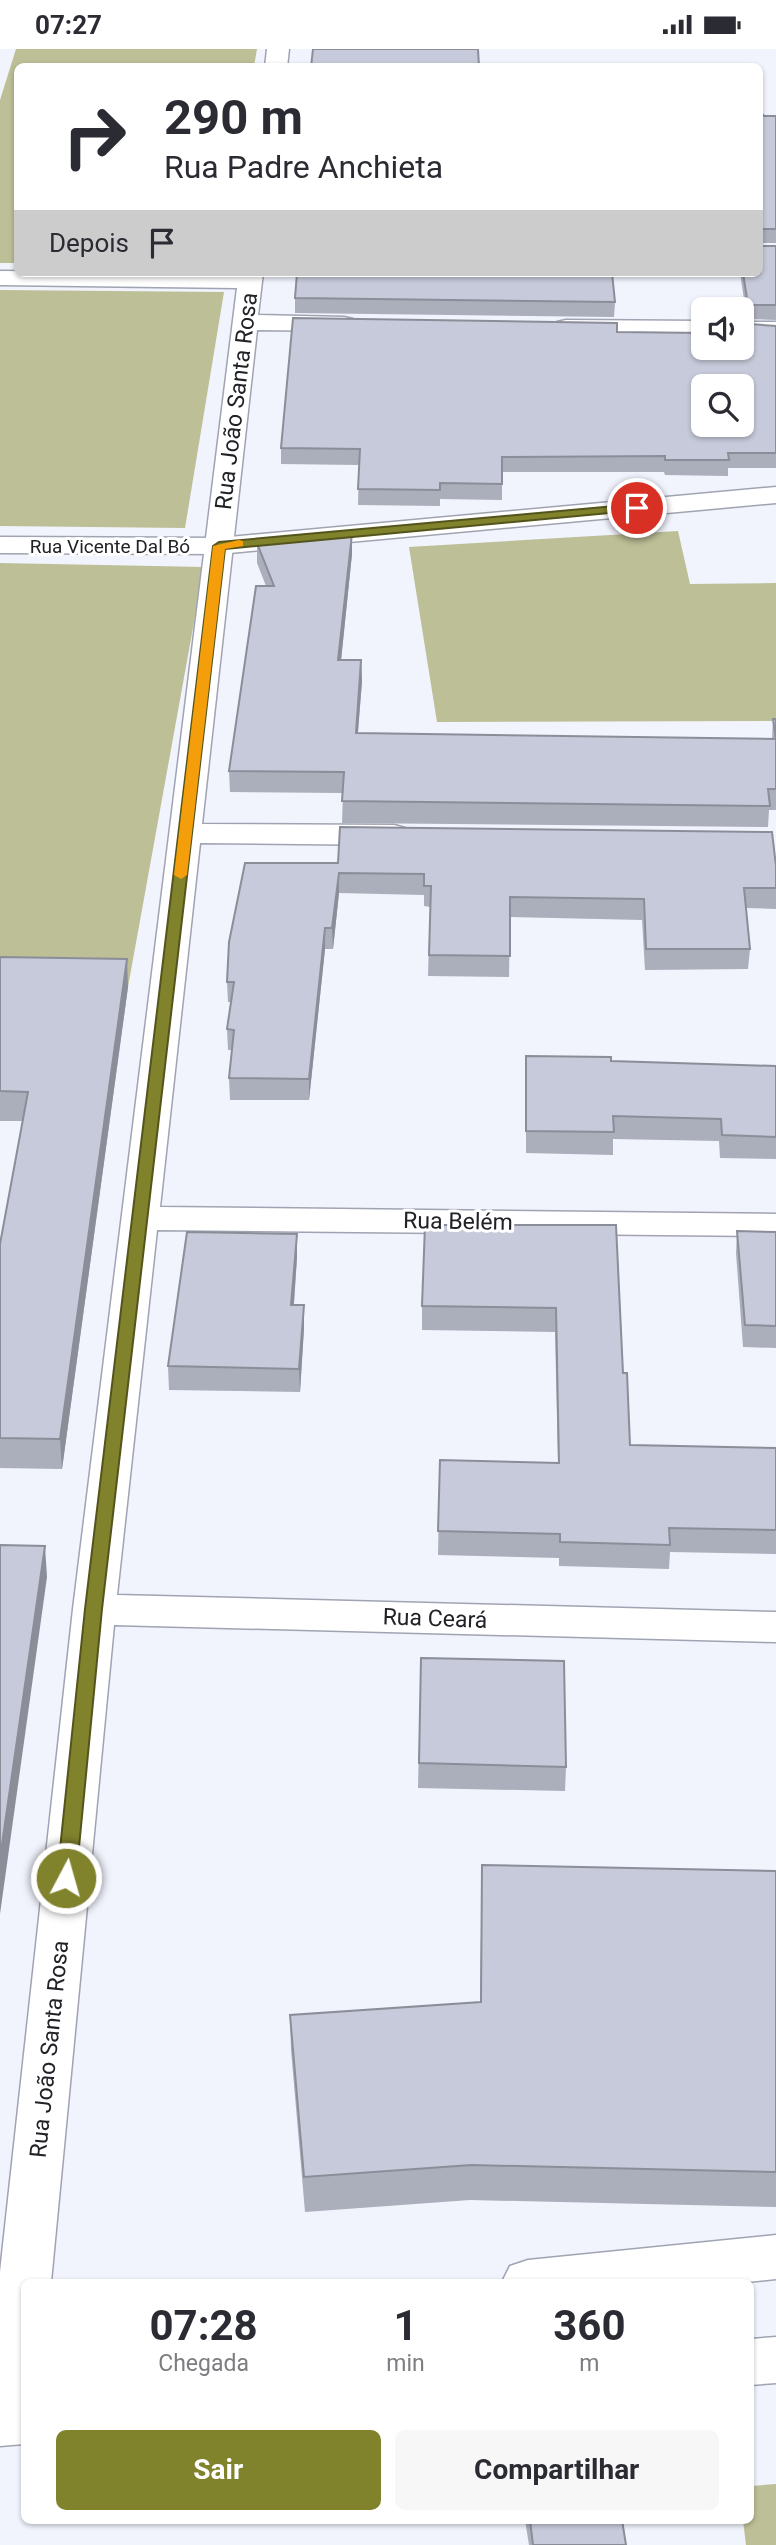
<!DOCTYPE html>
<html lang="pt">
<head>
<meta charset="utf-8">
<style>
  body { margin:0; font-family:Roboto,sans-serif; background:#f7f7f7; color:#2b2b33; height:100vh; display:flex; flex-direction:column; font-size:26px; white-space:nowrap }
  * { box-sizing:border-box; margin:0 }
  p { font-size:23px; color:#7c7c81 }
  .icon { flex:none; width:38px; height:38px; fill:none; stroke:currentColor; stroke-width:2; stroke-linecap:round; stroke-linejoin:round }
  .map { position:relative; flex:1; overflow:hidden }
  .drawer { position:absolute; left:21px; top:2230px; width:733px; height:245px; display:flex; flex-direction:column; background:#fff; border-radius:10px; box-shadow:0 2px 5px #0004 }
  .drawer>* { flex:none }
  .top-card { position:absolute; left:14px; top:14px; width:749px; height:214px; border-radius:10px; box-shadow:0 2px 5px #0004; background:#fff; color:#2b2b33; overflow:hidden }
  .fabs { position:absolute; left:691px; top:248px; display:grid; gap:14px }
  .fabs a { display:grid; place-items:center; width:63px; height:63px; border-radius:10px; background:#fff; box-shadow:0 2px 5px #0004; font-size:35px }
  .pin { position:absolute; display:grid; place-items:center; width:60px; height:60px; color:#fff; margin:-30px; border:4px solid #fff; border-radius:50%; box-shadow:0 2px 7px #0007 }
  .me { position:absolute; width:77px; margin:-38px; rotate:6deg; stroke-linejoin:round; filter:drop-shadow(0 0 5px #0008) }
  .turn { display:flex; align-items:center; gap:24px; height:147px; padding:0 35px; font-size:32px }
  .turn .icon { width:91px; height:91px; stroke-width:2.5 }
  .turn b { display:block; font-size:49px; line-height:60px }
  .then { display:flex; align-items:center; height:66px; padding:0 35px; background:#0003; gap:14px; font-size:26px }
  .eta { display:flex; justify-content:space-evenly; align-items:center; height:119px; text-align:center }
  .eta b { font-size:42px; font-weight:700; line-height:49px }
  .action { display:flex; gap:14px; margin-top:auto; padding:14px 35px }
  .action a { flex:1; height:80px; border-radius:10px; background:#81822c; color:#fff; font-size:28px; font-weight:700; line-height:80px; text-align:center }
  .action a+a { background:#f7f7f7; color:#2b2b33 }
  .status { display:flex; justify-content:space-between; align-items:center; height:49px; padding:0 35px; background:#fff; direction:ltr }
  .status svg { height:19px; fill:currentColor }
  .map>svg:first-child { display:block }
  .forest { fill:#bdbf96 }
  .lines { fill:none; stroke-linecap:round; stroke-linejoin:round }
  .street-casing { stroke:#a0a4b2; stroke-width:3 }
  .secondary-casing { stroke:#a0a4b2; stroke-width:3 }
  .street { fill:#fff; fill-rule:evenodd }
  .secondary { fill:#fff; fill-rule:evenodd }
  .wall { fill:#abaebb }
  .shaded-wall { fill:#8b8d99 }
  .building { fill:#c7cada; stroke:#8b8d99; stroke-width:2; fill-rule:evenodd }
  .route { fill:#81822c; stroke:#54541d; stroke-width:2 }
  .slow { fill:#f59e0b }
  .labels { text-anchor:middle; stroke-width:6; stroke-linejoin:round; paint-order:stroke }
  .far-street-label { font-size:19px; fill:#212227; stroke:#fff }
  .street-label { font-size:23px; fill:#212227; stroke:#fff }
</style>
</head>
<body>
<div class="status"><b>07:27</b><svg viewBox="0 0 49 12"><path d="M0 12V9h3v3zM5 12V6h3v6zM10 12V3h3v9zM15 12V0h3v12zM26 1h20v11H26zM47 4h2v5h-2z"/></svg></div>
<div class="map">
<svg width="776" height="2496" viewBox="0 0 776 2496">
  <rect width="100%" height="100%" fill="#f1f3fd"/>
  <g class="forest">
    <path d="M 16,0 L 257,0 L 254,17 L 18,18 L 17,214 L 0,214 L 0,51 Z"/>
    <path d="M 0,241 L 224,243 L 185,479 L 0,477 Z"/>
    <path d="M 678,482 L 690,535 L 776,534 L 776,672 L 437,673 L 409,498 Z"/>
    <path d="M 0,514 L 204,518 L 128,938 L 0,935 Z"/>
    <path d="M 776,2435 L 776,2496 L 746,2496 L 743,2471 L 751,2471 L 751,2437 Z"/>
  </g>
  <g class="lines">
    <defs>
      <g id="street">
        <path d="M 267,0 L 289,0 L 287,18 L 265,18 Z"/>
        <path d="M 0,222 L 263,224 L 258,266 L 344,268 L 353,270 L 356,275 L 353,280 L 344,282 L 257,281 L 202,775 L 394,776 L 405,779 L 410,786 L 405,793 L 394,796 L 200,794 L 160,1158 L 776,1165 L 776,1187 L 157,1181 L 117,1546 L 776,1563 L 776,1593 L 114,1576 L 51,2233 L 24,2233 L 24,2394 L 22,2395 L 3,2388 L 0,2382 L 0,2223 L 73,1560 L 237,239 L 0,236 Z"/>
        <path d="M 566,271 L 704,272 L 704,287 L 557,283 L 554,278 L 557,273 Z"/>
        <path d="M 742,273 L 776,273 L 776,289 L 742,287 Z"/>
      </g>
      <g id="secondary">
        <path d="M 776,438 L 776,454 L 219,505 L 0,504 L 0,488 L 219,489 Z"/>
        <path d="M 776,2186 L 776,2230 L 747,2233 L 502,2233 L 510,2217 L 528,2211 Z"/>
        <path d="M 24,2261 L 24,2307 L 0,2311 L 0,2265 Z"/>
        <path d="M 776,2288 L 776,2334 L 751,2336 L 751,2290 Z"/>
        <path d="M 24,2347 L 24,2395 L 0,2397 L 0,2349 Z"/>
      </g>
    </defs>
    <use href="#street" class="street-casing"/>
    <use href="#secondary" class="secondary-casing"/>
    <use href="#street" class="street"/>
    <use href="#secondary" class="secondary"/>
  </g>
  <g class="wall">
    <path d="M 760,63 L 764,67 L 776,67 L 776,194 L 760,194 Z"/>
    <path d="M 776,197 L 776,271 L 747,270 L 740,224 L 760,224 Z"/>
    <path d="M 295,249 L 615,253 L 614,268 L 295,264 Z"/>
    <path d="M 751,275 L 776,277 L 776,419 L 728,419 L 728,427 L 665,426 L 664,423 L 502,423 L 502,451 L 440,450 L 440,457 L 358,456 L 359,416 L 281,415 L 281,399 L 617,283 L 751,284 Z"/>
    <path d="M 352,485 L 352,505 L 341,611 L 361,611 L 362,632 L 358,684 L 772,690 L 773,670 L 776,670 L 776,761 L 769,761 L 768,778 L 342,774 L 343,744 L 230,743 L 229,722 L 266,537 L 257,514 L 257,494 Z"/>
    <path d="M 245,814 L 776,817 L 776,860 L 746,859 L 750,900 L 748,920 L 645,921 L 642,871 L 510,868 L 509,928 L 428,927 L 430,858 L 424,857 L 424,846 L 339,844 L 333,900 L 325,900 L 309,1051 L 230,1051 L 229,1029 L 232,1001 L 228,1001 L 227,980 L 231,953 L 228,953 L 227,933 Z"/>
    <path d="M 0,908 L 128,938 L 62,1420 L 0,1419 L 0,1195 L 23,1072 L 0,1072 Z"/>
    <path d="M 526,1007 L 611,1012 L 776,1017 L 776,1110 L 720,1109 L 719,1092 L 613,1090 L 613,1106 L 526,1104 Z"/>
    <path d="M 616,1176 L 623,1324 L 630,1396 L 776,1399 L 776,1505 L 670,1503 L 669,1520 L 559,1517 L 559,1509 L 438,1506 L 440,1411 L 558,1414 L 555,1283 L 422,1281 L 422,1257 Z"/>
    <path d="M 737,1182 L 776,1183 L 776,1299 L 743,1298 L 736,1204 Z"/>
    <path d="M 297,1208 L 294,1256 L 304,1279 L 300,1343 L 169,1341 L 168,1317 Z"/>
    <path d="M 421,1609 L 566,1718 L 565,1742 L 418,1739 Z"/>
    <path d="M 482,1816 L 776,1822 L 776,2158 L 470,2151 L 305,2163 L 291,2001 L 290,1966 L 480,1953 Z"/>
    <path d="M 525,2471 L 622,2471 L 626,2496 L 529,2496 Z"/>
  </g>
  <g class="shaded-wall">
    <path d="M 352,485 L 352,505 L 339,631 L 338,611 Z"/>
    <path d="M 361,611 L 362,632 L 356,705 L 356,684 Z"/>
    <path d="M 339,824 L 339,844 L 333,900 L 332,879 Z"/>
    <path d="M 325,879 L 325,900 L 309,1051 L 309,1030 Z"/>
    <path d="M 127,910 L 128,938 L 62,1420 L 60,1390 Z"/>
    <path d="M 297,1185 L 297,1208 L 292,1279 L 291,1256 Z"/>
    <path d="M 304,1256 L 304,1279 L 300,1343 L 299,1320 Z"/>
    <path d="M 45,1497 L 47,1528 L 0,1865 L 0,1809 Z"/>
  </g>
  <g class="building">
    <path d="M 313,0 L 478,0 L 479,18 L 311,18 Z"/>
    <path d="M 760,63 L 764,67 L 776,67 L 776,180 L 760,180 Z"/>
    <path d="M 760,197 L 776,197 L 776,256 L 748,256 L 743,224 L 760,224 Z"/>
    <path d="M 297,224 L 612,224 L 615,253 L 295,249 Z"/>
    <path d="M 293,269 L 617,274 L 617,283 L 704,284 L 704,299 L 742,299 L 742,284 L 753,284 L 751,275 L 776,277 L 776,404 L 728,404 L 729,411 L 665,411 L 665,407 L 502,408 L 502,435 L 440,434 L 440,441 L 358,440 L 360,400 L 281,399 ZM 704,338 L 742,338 L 742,376 L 704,376 Z"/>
    <path d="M 352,485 L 338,611 L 361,611 L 356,684 L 776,690 L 773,670 L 776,670 L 776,740 L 768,740 L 770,757 L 342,752 L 344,723 L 229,722 L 256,537 L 274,537 L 257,494 Z"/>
    <path d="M 340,778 L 772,783 L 776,817 L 776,839 L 744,839 L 750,900 L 646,900 L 644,850 L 510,848 L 510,907 L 429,906 L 431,837 L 424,837 L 424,825 L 339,824 L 332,879 L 325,879 L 309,1030 L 229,1029 L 234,981 L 227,980 L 234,933 L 227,933 L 229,893 L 245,814 L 338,814 Z"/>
    <path d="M 0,908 L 127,910 L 60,1390 L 0,1389 L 0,1195 L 28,1043 L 0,1042 Z"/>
    <path d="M 526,1007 L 611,1008 L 611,1012 L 776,1017 L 776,1088 L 722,1086 L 721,1070 L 613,1067 L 614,1083 L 526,1082 Z"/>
    <path d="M 425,1176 L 616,1176 L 623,1324 L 627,1324 L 630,1396 L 776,1399 L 776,1481 L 669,1479 L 670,1496 L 560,1493 L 560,1485 L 438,1482 L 440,1411 L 559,1414 L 556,1259 L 422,1257 Z"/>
    <path d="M 737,1182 L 776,1183 L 776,1277 L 745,1276 Z"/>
    <path d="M 187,1183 L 297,1185 L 291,1256 L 304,1256 L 299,1320 L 168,1317 Z"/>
    <path d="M 0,1496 L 45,1497 L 0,1809 Z"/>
    <path d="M 421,1609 L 564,1612 L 566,1718 L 419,1714 Z"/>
    <path d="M 482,1816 L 776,1822 L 776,2123 L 471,2116 L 304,2128 L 290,1966 L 481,1953 Z"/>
    <path d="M 530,2471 L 622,2471 L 626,2496 L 533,2496 Z"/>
  </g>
  <path class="route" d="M 637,455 L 643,459 L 641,461 L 225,500 L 102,1560 L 76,1829 L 66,1836 L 59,1834 L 57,1829 L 85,1560 L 213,497 L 219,493 Z"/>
  <path class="slow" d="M 239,491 L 243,492 L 243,497 L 225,500 L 187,826 L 181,830 L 174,826 L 213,497 Z"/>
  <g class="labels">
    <g class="far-street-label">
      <text x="110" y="504">Rua Vicente Dal Bó</text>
    </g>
    <g class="street-label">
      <text transform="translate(236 352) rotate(-83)" y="8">Rua João Santa Rosa</text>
      <text transform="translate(458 1172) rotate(1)" y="8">Rua Belém</text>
      <text transform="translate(435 1569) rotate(2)" y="8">Rua Ceará</text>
      <text transform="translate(49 2000) rotate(-84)" y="8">Rua João Santa Rosa</text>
    </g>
  </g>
</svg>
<div class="fabs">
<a><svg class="icon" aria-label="sound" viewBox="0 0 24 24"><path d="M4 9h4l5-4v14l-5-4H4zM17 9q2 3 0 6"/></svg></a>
<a><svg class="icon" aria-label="search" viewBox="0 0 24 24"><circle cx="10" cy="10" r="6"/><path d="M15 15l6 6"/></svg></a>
</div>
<div class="pin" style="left:637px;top:459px;background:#d93025"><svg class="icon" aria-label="arrive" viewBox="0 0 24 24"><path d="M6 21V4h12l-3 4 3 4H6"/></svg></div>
<svg class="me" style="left:66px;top:1829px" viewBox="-20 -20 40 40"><circle r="17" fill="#81822c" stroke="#fff" stroke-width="3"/><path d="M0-11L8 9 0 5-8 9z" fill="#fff"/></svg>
<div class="top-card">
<div class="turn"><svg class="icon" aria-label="right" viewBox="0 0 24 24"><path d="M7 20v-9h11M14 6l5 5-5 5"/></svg><div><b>290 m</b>Rua Padre Anchieta</div></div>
<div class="then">Depois<svg class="icon" aria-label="arrive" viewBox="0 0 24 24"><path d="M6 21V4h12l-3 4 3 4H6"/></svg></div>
</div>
<section class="drawer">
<div class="eta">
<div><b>07:28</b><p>Chegada</p></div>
<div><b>1</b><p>min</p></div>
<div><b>360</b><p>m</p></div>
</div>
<div class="action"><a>Sair</a><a>Compartilhar</a></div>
</section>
</div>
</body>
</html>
